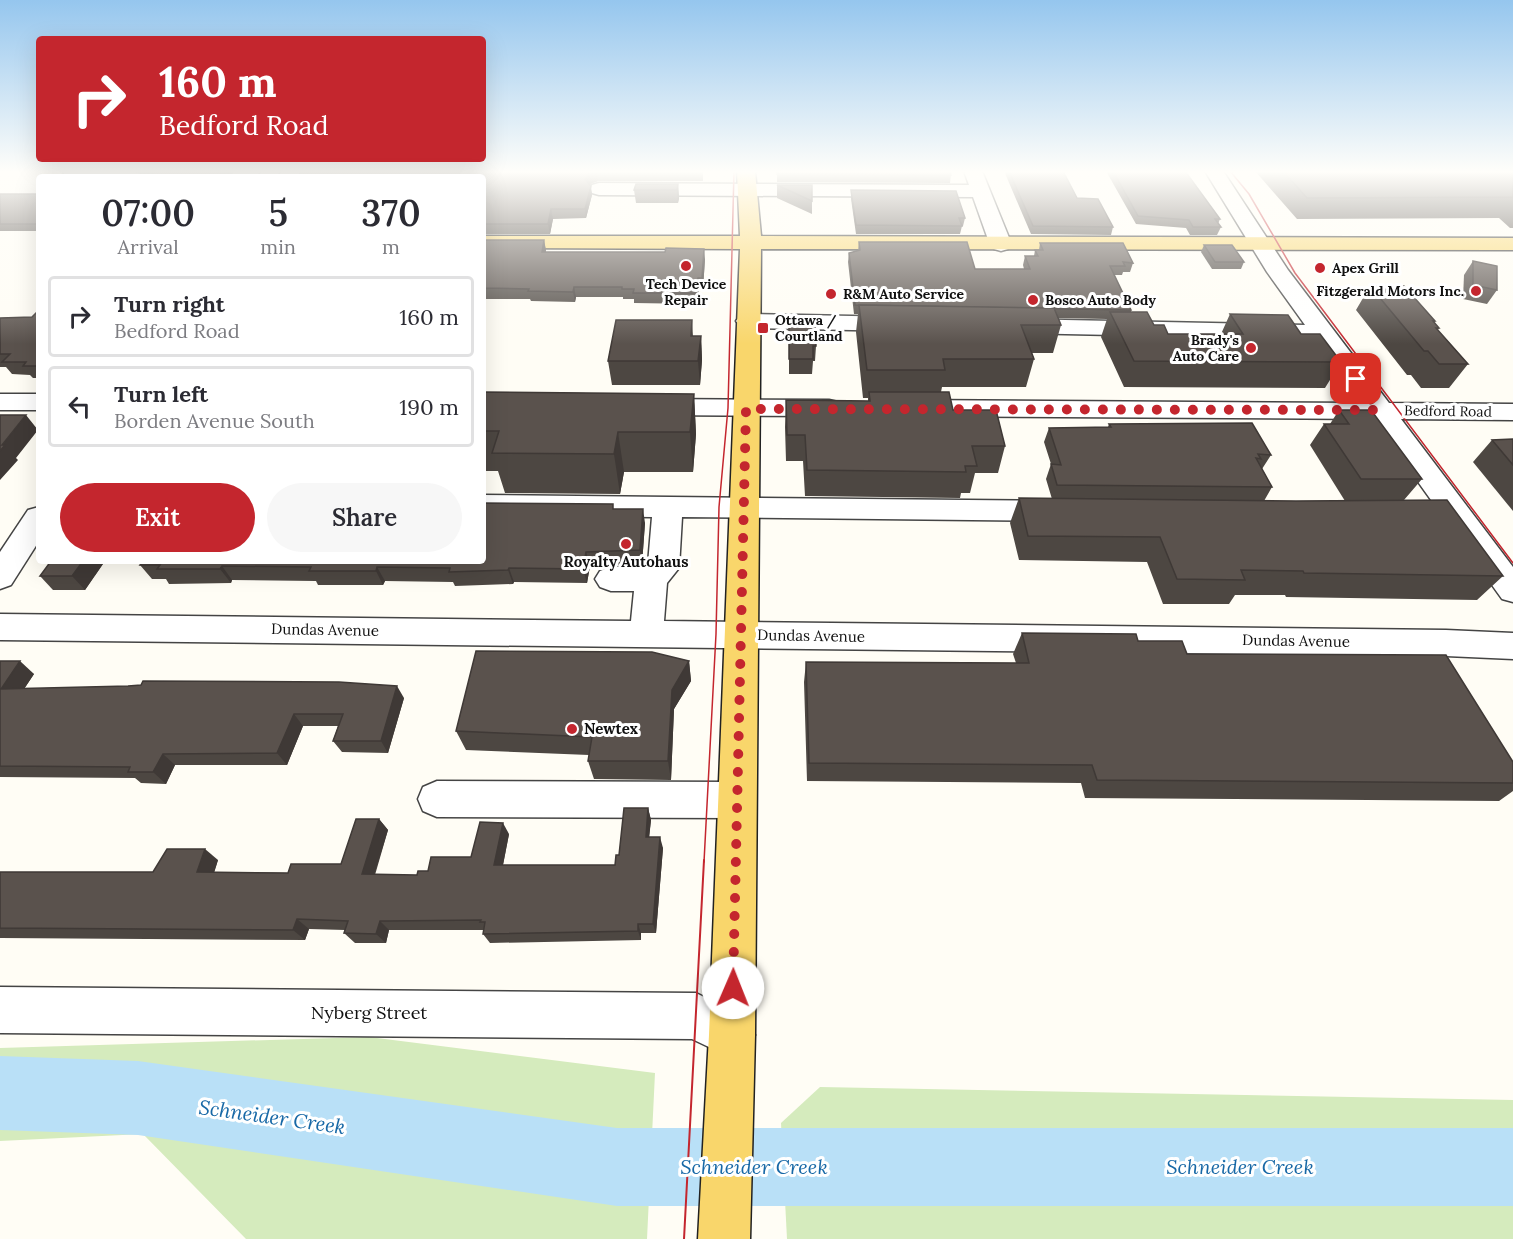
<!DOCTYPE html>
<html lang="en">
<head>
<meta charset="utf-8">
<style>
  body { margin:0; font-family:Lora,serif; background:#f7f7f7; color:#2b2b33; height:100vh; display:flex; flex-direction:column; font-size:22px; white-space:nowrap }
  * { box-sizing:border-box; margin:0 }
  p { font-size:20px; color:#7c7c81 }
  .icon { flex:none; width:33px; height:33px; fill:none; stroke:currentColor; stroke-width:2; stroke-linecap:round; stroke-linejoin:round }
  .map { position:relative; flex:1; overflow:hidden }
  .sheet { position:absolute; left:36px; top:174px; width:450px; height:390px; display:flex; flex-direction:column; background:#fff; border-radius:6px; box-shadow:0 6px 24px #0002 }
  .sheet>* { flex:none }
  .top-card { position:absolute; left:36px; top:36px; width:450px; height:126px; border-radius:6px; box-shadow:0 6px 24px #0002; background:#c4262e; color:#fff; overflow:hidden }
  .pin { position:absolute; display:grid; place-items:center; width:51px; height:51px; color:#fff; margin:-26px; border-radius:12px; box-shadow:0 3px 9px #0006 }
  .me { position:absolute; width:66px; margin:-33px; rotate:1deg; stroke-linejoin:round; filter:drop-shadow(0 0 4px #0008) }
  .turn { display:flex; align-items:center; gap:21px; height:126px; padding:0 24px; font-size:27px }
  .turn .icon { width:78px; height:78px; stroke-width:2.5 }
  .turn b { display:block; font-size:42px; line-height:51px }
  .eta { display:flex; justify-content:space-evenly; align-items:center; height:102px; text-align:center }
  .eta b { font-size:36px; font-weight:600; line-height:42px }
  .cta { display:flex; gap:12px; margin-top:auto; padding:12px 24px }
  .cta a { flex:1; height:69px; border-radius:36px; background:#c4262e; color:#fff; font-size:24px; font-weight:600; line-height:69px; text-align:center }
  .cta a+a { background:#f7f7f7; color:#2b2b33 }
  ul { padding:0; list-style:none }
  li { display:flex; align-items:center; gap:18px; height:81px; margin:0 12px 9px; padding:0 12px; border:3px solid #e1e1e2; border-radius:6px }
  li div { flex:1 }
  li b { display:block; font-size:22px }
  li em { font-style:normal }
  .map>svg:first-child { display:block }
  .green { fill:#d5ebbd }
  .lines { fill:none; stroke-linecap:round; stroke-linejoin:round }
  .river { fill:#b9e0f7; fill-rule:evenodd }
  .minor-casing { stroke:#444; stroke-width:3 }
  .major-casing { stroke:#222; stroke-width:3 }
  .minor { fill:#fff; fill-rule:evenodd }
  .major { fill:#f9d66b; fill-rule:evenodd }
  .tram-far1 { stroke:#c4262e; stroke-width:1.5 }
  .tram { stroke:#c4262e; stroke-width:2 }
  .wall { fill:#4d4742 }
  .shaded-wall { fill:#3f3936 }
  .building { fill:#5a524d; stroke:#3f3936; stroke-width:1.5 }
  .route { stroke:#c4262e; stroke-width:10; stroke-dasharray:0 18 }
  .poi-dot { fill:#c4262e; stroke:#fff; stroke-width:2 }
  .labels { text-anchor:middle; stroke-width:6; stroke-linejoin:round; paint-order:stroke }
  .far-poi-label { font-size:14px; font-weight:bold; fill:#111; stroke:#fff; text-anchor:start }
  .far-street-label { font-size:14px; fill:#111; stroke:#fff }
  .poi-label { font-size:15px; font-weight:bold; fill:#111; stroke:#fff }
  .street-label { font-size:15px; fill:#111; stroke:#fff }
  .near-street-label { font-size:18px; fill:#111; stroke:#fff }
  .near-water-label { font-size:20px; font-style:italic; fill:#1768a6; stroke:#fff }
</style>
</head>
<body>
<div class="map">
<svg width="1513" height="1239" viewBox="0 0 1513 1239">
  <rect width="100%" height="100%" fill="#fffdf5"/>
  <g class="green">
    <path d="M 369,1037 L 655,1073 L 647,1239 L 246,1239 L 143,1134 L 0,1141 L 0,1048 Z"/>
    <path d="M 820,1087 L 1513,1100 L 1513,1239 L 787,1239 L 781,1123 Z"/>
  </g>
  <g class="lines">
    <path class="river" d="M 0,1056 L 138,1061 L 617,1128 L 1513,1128 L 1513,1206 L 617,1206 L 138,1135 L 0,1130 Z"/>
    <defs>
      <g id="minor">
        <path d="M 262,171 L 280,171 L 276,177 L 258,177 Z"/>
        <path d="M 964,171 L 982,171 L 1012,245 L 1008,249 L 1001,251 L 994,249 L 990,245 L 973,197 L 599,195 L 592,193 L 589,189 L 592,185 L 599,183 L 969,185 Z"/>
        <path d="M 1205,171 L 1223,171 L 1288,270 L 1389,403 L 1513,404 L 1513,420 L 1401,419 L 1513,567 L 1513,602 L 1502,599 L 1373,419 L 908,416 L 899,414 L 895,408 L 899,402 L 908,400 L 1361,403 L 1315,339 L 1017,333 L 1009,331 L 1005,326 L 1009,321 L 1017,319 L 1305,325 L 1267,272 Z"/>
        <path d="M 748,314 L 903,317 L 911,319 L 915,324 L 911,329 L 903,331 L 748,328 L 740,326 L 736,321 L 740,316 Z"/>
        <rect x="0" y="394" width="39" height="16"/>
        <path d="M 650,399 L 829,400 L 838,402 L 842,408 L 838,414 L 829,416 L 650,415 L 641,413 L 637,407 L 641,401 Z"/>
        <path d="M 483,495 L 1059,501 L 1069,504 L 1074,511 L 1069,518 L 1059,521 L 682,517 L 679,568 L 667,583 L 664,621 L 1446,630 L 1513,633 L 1513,659 L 1446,656 L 0,640 L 0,614 L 631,621 L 634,591 L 611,591 L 600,587 L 595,579 L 600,571 L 611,567 L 644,567 L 648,564 L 652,517 L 483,515 Z"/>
        <path d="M 39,507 L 39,541 L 11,585 L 0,589 L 0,552 L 28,510 Z"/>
        <path d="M 437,781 L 736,782 L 750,787 L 755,800 L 750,813 L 736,818 L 437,817 L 423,811 L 418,799 L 423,787 Z"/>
        <path d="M 0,987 L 696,993 L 748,1019 L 755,1035 L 748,1051 L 732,1058 L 692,1039 L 0,1033 Z"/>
      </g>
      <g id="major">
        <path d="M 40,171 L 60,171 L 65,177 L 45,177 Z"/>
        <path d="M 737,171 L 755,171 L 761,236 L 1513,238 L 1513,250 L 761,249 L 755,1035 L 750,1239 L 698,1239 L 709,1035 L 740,249 L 483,248 L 483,236 L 740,236 Z"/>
      </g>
    </defs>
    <use href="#minor" class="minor-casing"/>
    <use href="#major" class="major-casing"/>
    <use href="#minor" class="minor"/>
    <use href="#major" class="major"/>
    <g class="tram-far1">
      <path d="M 1230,171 L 1249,194 L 1295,273 L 1513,563"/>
      <path d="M 704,862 L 716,634 L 719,507 L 728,408 L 734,171"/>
    </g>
    <path class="tram" d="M 684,1239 L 704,860"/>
  </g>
  <g class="wall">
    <path d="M 133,171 L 235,171 L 229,177 L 147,177 Z"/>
    <path d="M 302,171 L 703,171 L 703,181 L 598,181 L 590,184 L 592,195 L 586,218 L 553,219 L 550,234 L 483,234 L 483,177 Z"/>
    <path d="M 777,171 L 951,175 L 950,183 L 777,182 Z"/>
    <path d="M 1004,171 L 1063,171 L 1077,198 L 1113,227 L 1111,235 L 1031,234 Z"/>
    <path d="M 1106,171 L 1185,171 L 1220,219 L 1218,224 L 1221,227 L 1217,235 L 1190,235 L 1186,228 L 1136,224 Z"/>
    <path d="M 1255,171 L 1513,171 L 1513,228 L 1510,228 L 1499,218 L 1297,219 Z"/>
    <path d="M 678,184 L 679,198 L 678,203 L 636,203 L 634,190 Z"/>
    <path d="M 777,185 L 812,201 L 812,214 L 777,198 Z"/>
    <path d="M 851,190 L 965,218 L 963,226 L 962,226 L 960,234 L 856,234 L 851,199 Z"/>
    <rect x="0" y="194" width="39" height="37"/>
    <path d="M 483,240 L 544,240 L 546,252 L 705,259 L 703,288 L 699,289 L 697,304 L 634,303 L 634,299 L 623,299 L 623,297 L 576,297 L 575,302 L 531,301 L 530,299 L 483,299 Z"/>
    <path d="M 859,242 L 975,269 L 1024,269 L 1023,265 L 1025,256 L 1034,256 L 1035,250 L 1039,250 L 1040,243 L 1133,263 L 1130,272 L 1123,272 L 1122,275 L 1114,275 L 1131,310 L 1131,312 L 1168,334 L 1221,334 L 1230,314 L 1301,334 L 1341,362 L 1325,388 L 1124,387 L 1101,337 L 1107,319 L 1058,318 L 1061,325 L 1053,353 L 1032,353 L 1034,359 L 1026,387 L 942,387 L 941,392 L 953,410 L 1005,446 L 998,473 L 975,473 L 970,493 L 961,493 L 960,498 L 805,496 L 803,461 L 786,461 L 785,427 L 786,400 L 868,401 L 868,398 L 863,398 L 856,332 L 858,314 L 854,314 L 848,262 L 849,253 L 858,251 Z"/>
    <path d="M 1204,245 L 1244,262 L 1241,269 L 1212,269 L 1201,252 Z"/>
    <path d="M 1473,261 L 1497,290 L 1487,304 L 1463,299 L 1464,275 Z"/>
    <path d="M 1370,286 L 1435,321 L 1434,323 L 1439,328 L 1438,330 L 1468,364 L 1449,388 L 1421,388 L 1411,375 L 1407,375 L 1356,310 Z"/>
    <path d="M 39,312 L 39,378 L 33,378 L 30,375 L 12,374 L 6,367 L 0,367 L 0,318 L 32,317 Z"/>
    <path d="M 789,317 L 816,346 L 815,361 L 813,361 L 812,374 L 789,374 Z"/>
    <path d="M 692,320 L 693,336 L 701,336 L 702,360 L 700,385 L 612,385 L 608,361 Z"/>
    <path d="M 483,392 L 694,394 L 696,434 L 693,472 L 624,472 L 620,494 L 505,493 L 498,471 L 483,471 Z"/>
    <path d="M 1339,410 L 1422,479 L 1404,500 L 1503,576 L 1477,600 L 1286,597 L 1285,595 L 1235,595 L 1229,604 L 1163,604 L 1147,562 L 1019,560 L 1010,523 L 1019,498 L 1052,499 L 1046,479 L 1051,464 L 1044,442 L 1049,428 L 1108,427 L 1109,424 L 1271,455 L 1262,469 L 1272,487 L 1264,501 L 1345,501 L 1310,445 L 1324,424 L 1330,424 Z"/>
    <path d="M 1513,439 L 1513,511 L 1473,462 L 1492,440 Z"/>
    <path d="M 614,509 L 645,523 L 642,564 L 590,566 L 587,583 L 514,582 L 513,584 L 455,586 L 453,582 L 385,581 L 383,585 L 318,585 L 316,581 L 232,580 L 231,583 L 169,584 L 166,579 L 152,579 L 140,565 Z"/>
    <path d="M 105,561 L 85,590 L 53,590 L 40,576 Z"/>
    <path d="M 1022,633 L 1138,641 L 1187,654 L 1513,762 L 1513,791 L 1499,801 L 1085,798 L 1081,783 L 807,781 L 804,682 L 806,662 L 1016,663 L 1013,654 Z"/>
    <path d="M 0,661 L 34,674 L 24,689 L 404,698 L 388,753 L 342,752 L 333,741 L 338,726 L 303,726 L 287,765 L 175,765 L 166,784 L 141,783 L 135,778 L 0,777 Z"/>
    <path d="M 689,661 L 691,681 L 674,709 L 671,780 L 594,779 L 588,761 L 589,755 L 466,750 L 456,731 Z"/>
    <path d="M 648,808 L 651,820 L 649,837 L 663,848 L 656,933 L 641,933 L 641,940 L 490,943 L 483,934 L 484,930 L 389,930 L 386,943 L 355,943 L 344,933 L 345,930 L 309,929 L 305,940 L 0,938 L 0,872 L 153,872 L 218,860 L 214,872 L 288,873 L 341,864 L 379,819 L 388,830 L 375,875 L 417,875 L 471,857 L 509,834 L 503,865 L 615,865 L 619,855 Z"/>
  </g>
  <g class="shaded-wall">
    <path d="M 224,171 L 235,171 L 229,177 L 218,177 Z"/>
    <path d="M 597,171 L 598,181 L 590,184 L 587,189 L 585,179 L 589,174 Z"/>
    <path d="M 678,184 L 679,198 L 678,203 L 677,190 Z"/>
    <path d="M 591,186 L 592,195 L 586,218 L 585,209 Z"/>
    <path d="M 551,209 L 553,219 L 550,234 L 548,224 Z"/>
    <path d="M 544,240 L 546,250 L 544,262 L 542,252 Z"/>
    <path d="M 704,249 L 705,259 L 703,288 L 702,278 Z"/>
    <path d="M 698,278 L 699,289 L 697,304 L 697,293 Z"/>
    <path d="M 574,287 L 576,297 L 575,302 L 573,292 Z"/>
    <path d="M 701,336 L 702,360 L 700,385 L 698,361 Z"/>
    <path d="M 694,394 L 696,434 L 693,472 L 690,432 Z"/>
    <path d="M 26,415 L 38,430 L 16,458 L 18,460 L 0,480 L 0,451 L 2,445 Z"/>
    <path d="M 618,432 L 624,472 L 620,494 L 614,454 Z"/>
    <path d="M 643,509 L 645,523 L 642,564 L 640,550 Z"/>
    <path d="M 586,552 L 590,566 L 587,583 L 583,569 Z"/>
    <path d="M 83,561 L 105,561 L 85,590 L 72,576 Z"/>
    <path d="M 222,566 L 232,580 L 231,583 L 220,569 Z"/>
    <path d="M 377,567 L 385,581 L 383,585 L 376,571 Z"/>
    <path d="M 509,568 L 514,582 L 513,584 L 508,570 Z"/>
    <path d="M 20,661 L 34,674 L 16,701 L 1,689 Z"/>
    <path d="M 689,661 L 691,681 L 674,709 L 671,780 L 668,761 L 672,690 Z"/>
    <path d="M 397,686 L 404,698 L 388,753 L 381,741 Z"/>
    <path d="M 294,714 L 303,726 L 287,765 L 277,753 Z"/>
    <path d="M 163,754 L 175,765 L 166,784 L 153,772 Z"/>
    <path d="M 648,808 L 651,820 L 648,848 L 646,837 Z"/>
    <path d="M 379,819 L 388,830 L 371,885 L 362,874 Z"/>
    <path d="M 503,823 L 509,834 L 501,875 L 494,865 Z"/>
    <path d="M 660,837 L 663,848 L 656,933 L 653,924 Z"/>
    <path d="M 205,849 L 218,860 L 211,883 L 197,872 Z"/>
    <path d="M 297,919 L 309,929 L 305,940 L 293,930 Z"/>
    <path d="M 380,921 L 389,930 L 386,943 L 376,934 Z"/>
    <path d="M 638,924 L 641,933 L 641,940 L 638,931 Z"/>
  </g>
  <g class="building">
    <path d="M 146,171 L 224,171 L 218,177 L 161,177 Z"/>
    <path d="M 302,171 L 702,171 L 702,172 L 597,171 L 589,174 L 585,179 L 591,186 L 585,209 L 551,209 L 548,224 L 483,224 L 483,177 L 297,177 Z"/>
    <path d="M 777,171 L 950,171 L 951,175 L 777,174 Z"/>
    <path d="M 1009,171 L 1063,171 L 1077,198 L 1098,199 L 1113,227 L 1033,226 Z"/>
    <path d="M 1113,171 L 1185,171 L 1220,219 L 1215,219 L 1221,227 L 1193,227 L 1189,220 L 1138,216 Z"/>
    <path d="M 1283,171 L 1513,171 L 1513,197 L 1307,198 Z"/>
    <path d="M 636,184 L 678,184 L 677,190 L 634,190 Z"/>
    <path d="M 777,185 L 812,185 L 812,201 Z"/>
    <path d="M 851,190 L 956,191 L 965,218 L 959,218 L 962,226 L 856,225 Z"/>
    <path d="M 0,194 L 39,194 L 39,221 L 36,224 L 0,224 Z"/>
    <path d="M 483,240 L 544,240 L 542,252 L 665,252 L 666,248 L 704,249 L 702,278 L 698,278 L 697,293 L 633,293 L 634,289 L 622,289 L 622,287 L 574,287 L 573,292 L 528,291 L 529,289 L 483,288 Z"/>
    <path d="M 859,242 L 967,242 L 975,269 L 1030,269 L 1025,256 L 1038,256 L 1035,250 L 1043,250 L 1040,243 L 1123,243 L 1133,263 L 1123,262 L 1125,266 L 1110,266 L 1131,310 L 855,305 L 849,253 L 860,250 Z"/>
    <path d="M 1204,245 L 1232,245 L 1244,262 L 1215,262 Z"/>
    <path d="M 1473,261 L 1497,266 L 1497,290 L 1473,285 Z"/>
    <path d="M 1370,286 L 1404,286 L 1435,321 L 1433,321 L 1439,328 L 1436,328 L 1468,364 L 1439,364 L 1428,351 L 1424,351 Z"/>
    <path d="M 859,305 L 1054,308 L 1061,325 L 1021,325 L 1034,359 L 943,359 L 945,370 L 867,370 Z"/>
    <path d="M 37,312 L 39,312 L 39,366 L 23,366 L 26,362 L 2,362 L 10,354 L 0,354 L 0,318 L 32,317 Z"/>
    <path d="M 1110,312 L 1147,312 L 1154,325 L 1164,325 L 1168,334 L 1243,334 L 1230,314 L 1288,315 L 1301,334 L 1320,334 L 1341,362 L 1134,361 Z"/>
    <path d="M 789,317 L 815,317 L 816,346 L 813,346 L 813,359 L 789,359 Z"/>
    <path d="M 616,320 L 692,320 L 691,336 L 701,336 L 698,361 L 608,361 Z"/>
    <path d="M 483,392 L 694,394 L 690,432 L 618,432 L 614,454 L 492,453 L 499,431 L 483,431 Z"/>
    <path d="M 869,392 L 949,392 L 953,410 L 996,410 L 1005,446 L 972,446 L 977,466 L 965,466 L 966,472 L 807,470 L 805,435 L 787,435 L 786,400 L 870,401 Z"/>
    <path d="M 1339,410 L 1371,410 L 1422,479 L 1361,479 L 1324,424 L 1349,424 Z"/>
    <path d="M 0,415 L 26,415 L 2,445 L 5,445 L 0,451 Z"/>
    <path d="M 1252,423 L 1271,455 L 1258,454 L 1261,459 L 1256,458 L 1272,487 L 1057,485 L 1051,464 L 1061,465 L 1049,428 L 1111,427 L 1109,424 Z"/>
    <path d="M 1513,439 L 1513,465 L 1492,440 Z"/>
    <path d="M 1019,498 L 1296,501 L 1447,500 L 1503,576 L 1304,573 L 1303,571 L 1241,570 L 1245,580 L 1177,579 L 1160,537 L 1028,536 Z"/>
    <path d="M 483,503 L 613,504 L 613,509 L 643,509 L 640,550 L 586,552 L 583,569 L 509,568 L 508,570 L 449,572 L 450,568 L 377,567 L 376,571 L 309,571 L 311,567 L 222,566 L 220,569 L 157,569 L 160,565 L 140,565 L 143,561 L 483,561 Z"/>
    <path d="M 51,561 L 83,561 L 72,576 L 40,576 Z"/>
    <path d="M 1022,633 L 1136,634 L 1138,641 L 1182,641 L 1187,654 L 1446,655 L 1513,762 L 1513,783 L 1097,780 L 1092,765 L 809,763 L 806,662 L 1029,663 Z"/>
    <path d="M 476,651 L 652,652 L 689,661 L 672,690 L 668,761 L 588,761 L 592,737 L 456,731 Z"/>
    <path d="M 0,661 L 20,661 L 1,689 L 128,686 L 141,685 L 143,681 L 339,682 L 397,686 L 381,741 L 333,741 L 343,714 L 294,714 L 277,753 L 163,754 L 153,772 L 128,772 L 130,767 L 0,766 Z"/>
    <path d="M 624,808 L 648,808 L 646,837 L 660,837 L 653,924 L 638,924 L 638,931 L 483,934 L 485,922 L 480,922 L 481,920 L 387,921 L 380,921 L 376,934 L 344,933 L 348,921 L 297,919 L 293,930 L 0,928 L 0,872 L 153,872 L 167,849 L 205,849 L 197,872 L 288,873 L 291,864 L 341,864 L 356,819 L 379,819 L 362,874 L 417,875 L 418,871 L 428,871 L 431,857 L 471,857 L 480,822 L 503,823 L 494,865 L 615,865 L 616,855 L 619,855 Z"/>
  </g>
  <linearGradient id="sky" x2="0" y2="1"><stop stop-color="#95c6ee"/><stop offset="0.5" stop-color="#fffefa"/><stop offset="1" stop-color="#fffefa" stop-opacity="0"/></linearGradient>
  <rect width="1513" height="344" fill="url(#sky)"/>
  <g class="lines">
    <path class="route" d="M 733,988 L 746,409 L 1378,410 L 1356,379"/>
  </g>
  <g class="poi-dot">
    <circle cx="686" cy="266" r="6"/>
    <circle cx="1320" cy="268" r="6"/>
    <circle cx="1476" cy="291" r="6"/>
    <circle cx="831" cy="294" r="6"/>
    <circle cx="1033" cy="300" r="6"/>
    <rect x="757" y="322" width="12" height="12" rx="3"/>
    <circle cx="1251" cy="348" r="6"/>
    <circle cx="626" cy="544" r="6"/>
    <circle cx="572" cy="729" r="6"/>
  </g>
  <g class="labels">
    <g class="far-poi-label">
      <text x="1332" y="273">Apex Grill</text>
      <text x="686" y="289" text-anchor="middle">Tech Device<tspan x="686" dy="16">Repair</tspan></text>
      <text x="1464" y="296" text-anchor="end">Fitzgerald Motors Inc.</text>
      <text x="843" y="299">R&amp;M Auto Service</text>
      <text x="1045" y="305">Bosco Auto Body</text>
      <text x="775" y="325">Ottawa /<tspan x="775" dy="16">Courtland</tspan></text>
      <text x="1239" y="345" text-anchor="end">Brady's<tspan x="1239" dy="16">Auto Care</tspan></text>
    </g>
    <g class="far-street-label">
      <text transform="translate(1448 411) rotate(1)" y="5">Bedford Road</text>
    </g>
    <g class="poi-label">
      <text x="626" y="567">Royalty Autohaus</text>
      <text x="584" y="734" text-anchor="start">Newtex</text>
    </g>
    <g class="street-label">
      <text transform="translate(325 630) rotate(1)" y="5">Dundas Avenue</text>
      <text transform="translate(811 636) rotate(1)" y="5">Dundas Avenue</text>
      <text transform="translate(1296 641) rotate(1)" y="5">Dundas Avenue</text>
    </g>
    <g class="near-street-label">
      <text x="369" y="1019">Nyberg Street</text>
    </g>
    <g class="near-water-label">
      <text transform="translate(272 1117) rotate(8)" y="7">Schneider Creek</text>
      <text x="754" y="1174">Schneider Creek</text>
      <text x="1240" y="1174">Schneider Creek</text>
    </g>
  </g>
</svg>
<div class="pin" style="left:1356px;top:379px;background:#d93025"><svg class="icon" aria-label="arrive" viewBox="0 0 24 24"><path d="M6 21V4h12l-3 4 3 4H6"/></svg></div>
<svg class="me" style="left:733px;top:988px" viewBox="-20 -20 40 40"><circle r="19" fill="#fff"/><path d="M0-13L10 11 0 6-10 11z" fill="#c4262e"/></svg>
<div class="top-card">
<div class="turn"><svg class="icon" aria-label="right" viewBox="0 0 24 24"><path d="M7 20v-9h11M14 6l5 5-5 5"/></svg><div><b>160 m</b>Bedford Road</div></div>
</div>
<section class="sheet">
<div class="eta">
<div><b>07:00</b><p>Arrival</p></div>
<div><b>5</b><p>min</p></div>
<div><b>370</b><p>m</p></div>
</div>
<ul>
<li><svg class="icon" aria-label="right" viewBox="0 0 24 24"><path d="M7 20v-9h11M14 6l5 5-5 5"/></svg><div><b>Turn right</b><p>Bedford Road</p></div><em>160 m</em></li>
<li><svg class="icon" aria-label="left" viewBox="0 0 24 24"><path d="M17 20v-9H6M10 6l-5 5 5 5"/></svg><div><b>Turn left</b><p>Borden Avenue South</p></div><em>190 m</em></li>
</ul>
<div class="cta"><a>Exit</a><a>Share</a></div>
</section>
</div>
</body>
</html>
